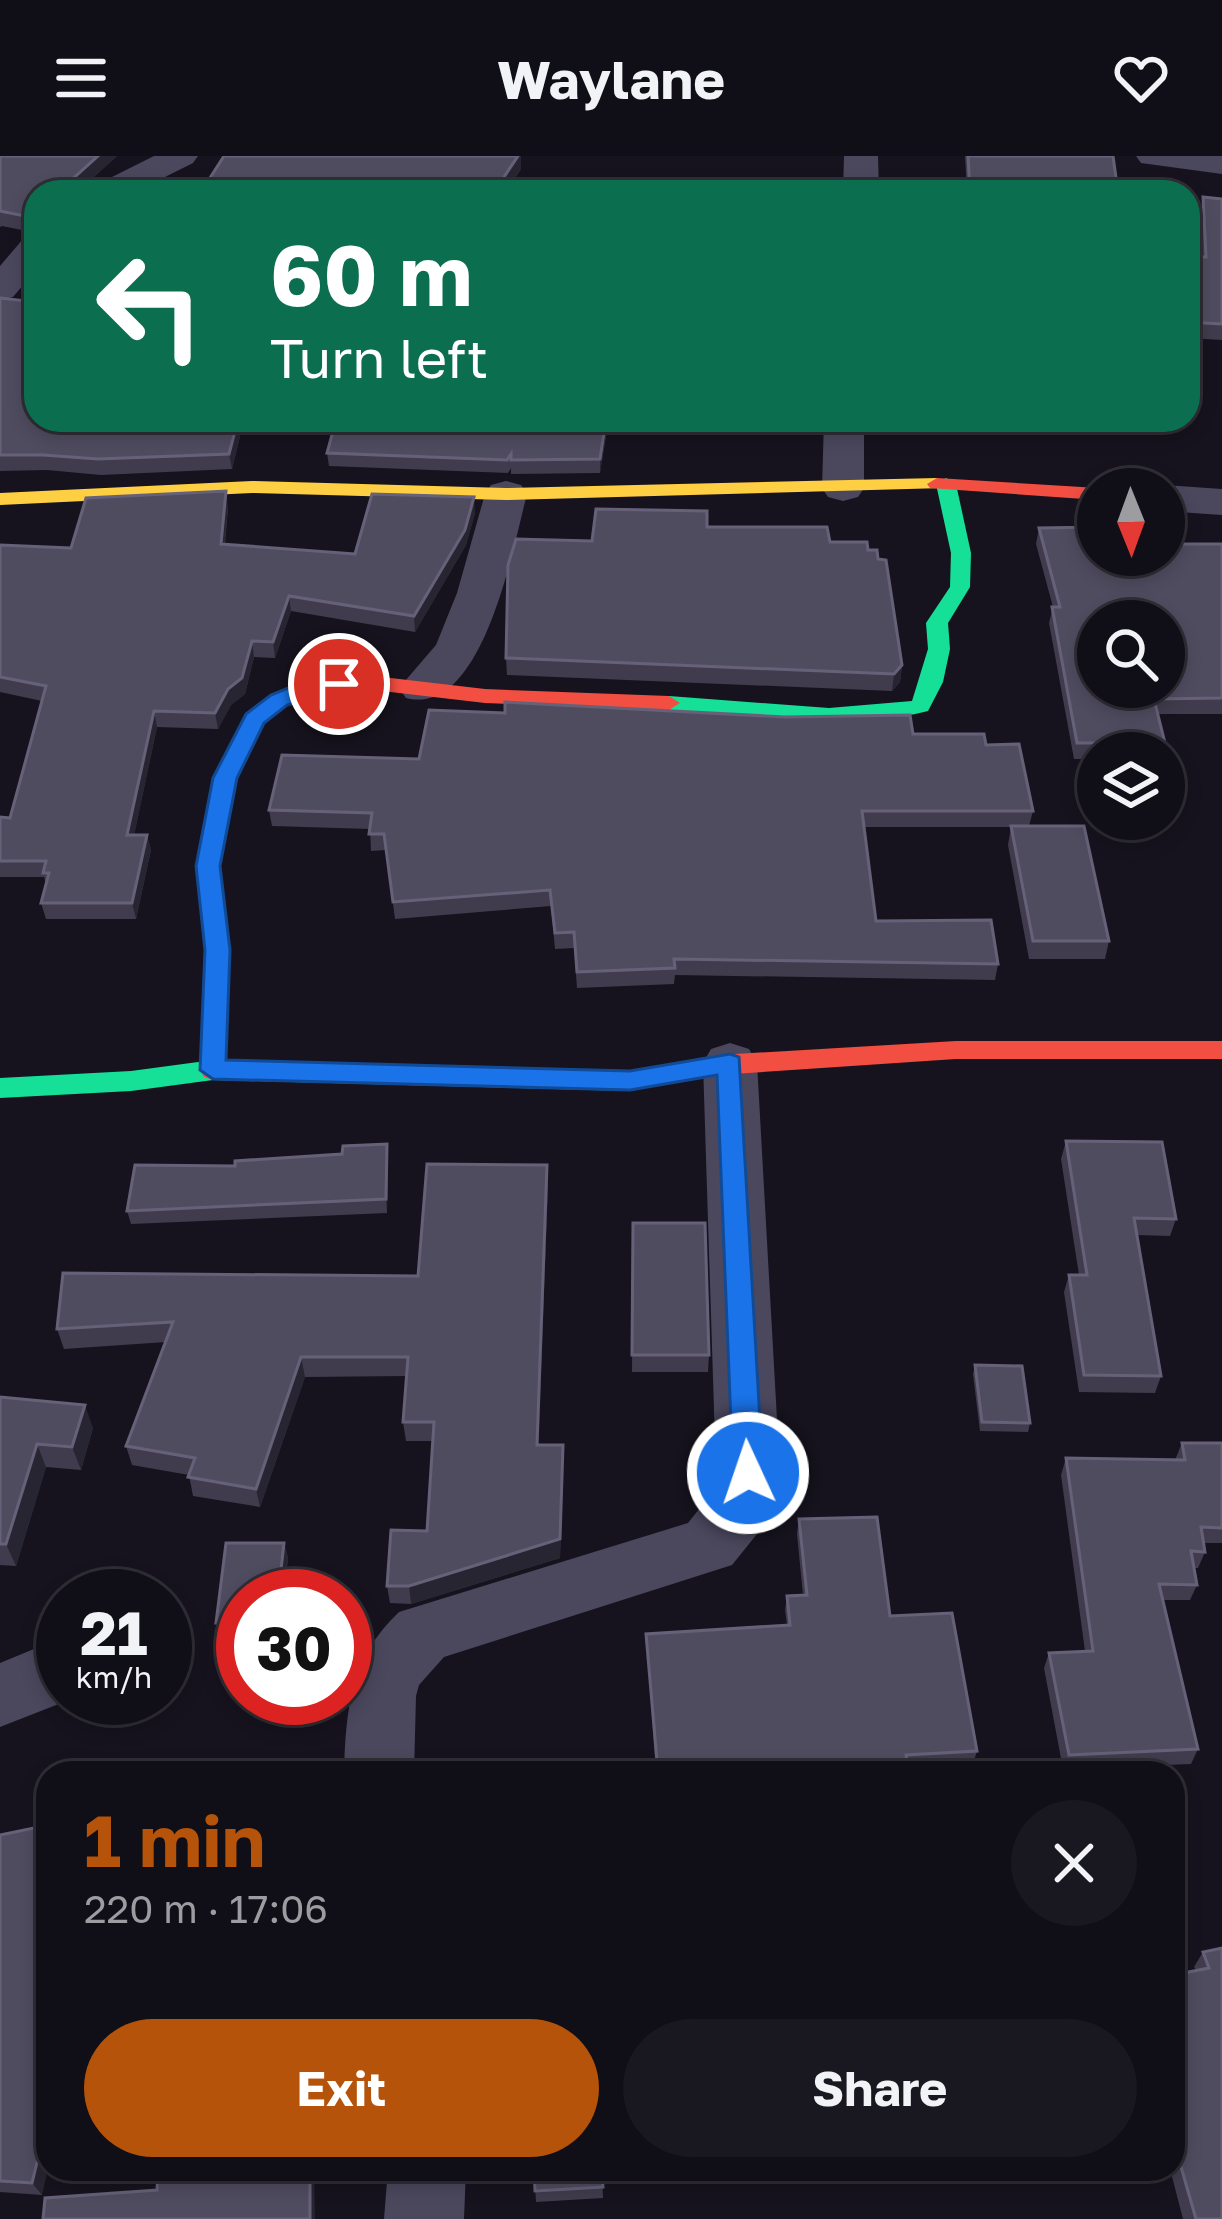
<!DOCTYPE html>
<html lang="en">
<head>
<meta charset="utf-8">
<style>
  body { margin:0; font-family:"Golos Text",sans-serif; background:#19171f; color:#f1f3f6; height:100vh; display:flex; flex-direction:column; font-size:45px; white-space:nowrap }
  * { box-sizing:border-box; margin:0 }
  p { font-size:39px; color:#9c9ca1 }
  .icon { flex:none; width:66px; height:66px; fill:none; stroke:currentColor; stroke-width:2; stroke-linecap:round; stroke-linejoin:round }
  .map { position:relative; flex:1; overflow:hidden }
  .sheet { position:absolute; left:36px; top:1605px; width:1149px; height:420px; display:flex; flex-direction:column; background:#100e16; border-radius:36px; box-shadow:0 6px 18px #0003,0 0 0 3px #302e35 }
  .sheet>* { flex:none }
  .guide { position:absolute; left:24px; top:24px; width:1176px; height:252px; border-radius:36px; box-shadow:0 6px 18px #0003,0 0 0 3px #302e35; background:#0b6e4f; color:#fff; overflow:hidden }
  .needle { width:78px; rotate:179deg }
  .tools { position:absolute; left:1077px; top:312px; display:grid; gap:24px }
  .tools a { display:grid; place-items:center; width:108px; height:108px; border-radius:50%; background:#100e16; box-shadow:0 6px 18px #0003,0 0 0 3px #302e35; font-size:60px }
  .speed { position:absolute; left:36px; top:1413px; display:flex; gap:24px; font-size:60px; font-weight:700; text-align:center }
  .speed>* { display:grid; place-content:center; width:156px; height:156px; border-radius:50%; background:#100e16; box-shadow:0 6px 18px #0003,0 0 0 3px #302e35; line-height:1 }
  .speed small { font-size:30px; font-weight:400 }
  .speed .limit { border:18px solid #d22; background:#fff; color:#111 }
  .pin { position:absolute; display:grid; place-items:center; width:102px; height:102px; color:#fff; margin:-51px; border:6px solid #fff; border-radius:50%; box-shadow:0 3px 12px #0007 }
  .me { position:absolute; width:132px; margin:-66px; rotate:357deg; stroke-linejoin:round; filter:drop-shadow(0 0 9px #0008) }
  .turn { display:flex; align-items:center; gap:42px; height:252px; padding:0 48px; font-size:54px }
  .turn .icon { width:156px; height:156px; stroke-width:2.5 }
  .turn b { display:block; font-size:84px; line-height:102px }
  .round { display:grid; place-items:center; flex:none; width:126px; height:126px; border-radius:63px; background:#19171f }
  .overview { display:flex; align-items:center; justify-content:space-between; height:204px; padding:0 48px }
  h1 { font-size:72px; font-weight:700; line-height:90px; color:#b45309 }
  .primary-button { display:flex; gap:24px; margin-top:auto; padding:24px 48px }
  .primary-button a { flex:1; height:138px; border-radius:72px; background:#b45309; color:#fff; font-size:48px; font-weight:700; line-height:138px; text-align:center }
  .primary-button a+a { background:#19171f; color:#f1f3f6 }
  header { display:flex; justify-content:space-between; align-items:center; height:156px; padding:0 48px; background:#100e16; font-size:54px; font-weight:700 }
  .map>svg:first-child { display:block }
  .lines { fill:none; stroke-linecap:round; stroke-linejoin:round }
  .street { fill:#4b485e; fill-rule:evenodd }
  .fast { fill:#16e098; fill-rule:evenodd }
  .slow { fill:#ffcf43; fill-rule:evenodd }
  .jam { fill:#f24e42; fill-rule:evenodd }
  .wall { fill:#403c4d }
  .shaded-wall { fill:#282532 }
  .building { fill:#504c60; stroke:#666179; stroke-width:3; fill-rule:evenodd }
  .route { fill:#1a73e8; stroke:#114b97; stroke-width:3 }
</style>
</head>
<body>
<header><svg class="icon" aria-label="menu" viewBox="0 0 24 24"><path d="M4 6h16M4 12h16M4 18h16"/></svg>Waylane<svg class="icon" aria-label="heart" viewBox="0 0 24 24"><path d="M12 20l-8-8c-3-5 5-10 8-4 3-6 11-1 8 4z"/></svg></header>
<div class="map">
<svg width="1222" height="2063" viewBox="0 0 1222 2063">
  <rect width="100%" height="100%" fill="#16131e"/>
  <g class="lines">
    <g class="street">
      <path d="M 154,0 L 198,0 L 193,7 L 135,36 L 90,36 L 96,29 Z"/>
      <path d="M 844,0 L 878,0 L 879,36 L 843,36 Z"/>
      <path d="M 1136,0 L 1222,0 L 1222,18 L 1141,7 Z"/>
      <path d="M 36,80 L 36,114 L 13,141 L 0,144 L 0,110 L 23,83 Z"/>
      <path d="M 824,264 L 864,264 L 864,332 L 858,341 L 843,345 L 828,341 L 822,332 Z"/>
      <path d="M 506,325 L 521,329 L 527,338 C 513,391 483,562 406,542 L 399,532 L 436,489 L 457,437 L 485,338 L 491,329 Z"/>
      <path d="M 1164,329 L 1222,333 L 1222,359 L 1164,355 L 1164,333 L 1150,333 Z"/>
      <path d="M 730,887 L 749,893 L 757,907 L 780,1317 L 757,1378 L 732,1409 L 444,1501 L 419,1529 L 416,1540 L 414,1617 L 344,1617 C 346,1553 350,1502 399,1456 L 688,1367 L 707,1343 L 716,1317 L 703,907 L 711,893 Z"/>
      <path d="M 63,1481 L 63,1542 L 74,1542 L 0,1571 L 0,1507 Z"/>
      <path d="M 388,2013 L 466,2013 L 464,2063 L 384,2063 Z"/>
    </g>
    <g class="fast">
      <path d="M 946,322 L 956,328 L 971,397 L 970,431 L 948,467 L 950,493 L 943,526 L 928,555 C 854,574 735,569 661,552 L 658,547 L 669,540 L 829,552 L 912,545 L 928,493 L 926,467 L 950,431 L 951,397 L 936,328 Z"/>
      <path d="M 718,899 L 727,902 L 731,909 L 727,916 L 630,935 L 213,924 L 131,935 L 0,942 L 0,922 L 131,915 L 213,904 L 630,915 Z"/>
    </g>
    <path class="slow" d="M 937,322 L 947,328 L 944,332 L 506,344 L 252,337 L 0,349 L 0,337 L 252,325 L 506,332 Z"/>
    <g class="jam">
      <path d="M 937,322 L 1098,332 L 1102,333 L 1098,333 L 1098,344 L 930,332 L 927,328 Z"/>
      <path d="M 382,521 L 485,533 L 669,540 L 680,547 L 669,554 L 485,547 L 382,535 L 308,540 L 287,548 L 263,567 L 236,622 L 220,710 L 229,794 L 226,914 L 213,924 L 204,921 L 200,914 L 205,794 L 196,710 L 214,622 L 246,558 L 271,538 L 305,526 Z"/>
      <path d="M 956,885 L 1222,885 L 1222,903 L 956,903 L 718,919 L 705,909 L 718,899 Z"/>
    </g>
  </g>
  <g class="wall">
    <path d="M 0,0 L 117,0 L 77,36 L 36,36 L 36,73 L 32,76 L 2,70 L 0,71 Z"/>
    <path d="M 224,0 L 521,0 L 521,13 L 506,36 L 201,36 Z"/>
    <path d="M 965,0 L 1113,0 L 1118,36 L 967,36 Z"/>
    <path d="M 1203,41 L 1222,43 L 1222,184 L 1188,182 L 1188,101 L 1202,101 L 1200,57 Z"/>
    <path d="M 0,142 L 36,264 L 244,264 L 232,313 L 101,319 L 47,314 L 0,315 Z"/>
    <path d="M 336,264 L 681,264 L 681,268 L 608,268 L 600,317 L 511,318 L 511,312 L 508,317 L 329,310 L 327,297 Z"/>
    <path d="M 993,264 L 1041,264 L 1038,279 L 993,277 Z"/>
    <path d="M 1054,264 L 1176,264 L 1175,270 Z"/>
    <path d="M 228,351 L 225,388 L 355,398 L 475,357 L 466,389 L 415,476 L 291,455 L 275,502 L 254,501 L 245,538 L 231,549 L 218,573 L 157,571 L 134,679 L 147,679 L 151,694 L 136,763 L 46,763 L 41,747 L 46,728 L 44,721 L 0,721 L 0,661 L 10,662 L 42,545 L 0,536 L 0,389 L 71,392 Z"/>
    <path d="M 707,371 L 830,386 L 902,509 L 900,526 L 892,535 L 507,519 L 506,502 L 592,385 Z"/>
    <path d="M 1039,372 L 1098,399 L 1222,388 L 1222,558 L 1158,558 L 1165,587 L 1162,597 L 1098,597 L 1098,603 L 1074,603 L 1049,467 L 1053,451 L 1036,388 Z"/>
    <path d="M 913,578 L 986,589 L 1033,655 L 1029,670 L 1109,785 L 1105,803 L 1029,803 L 1008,689 L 1011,671 L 864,671 L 876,765 L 998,808 L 995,824 L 675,819 L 674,828 L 577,832 L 574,792 L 555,793 L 551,750 L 395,763 L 386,694 L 371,695 L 370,673 L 272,670 L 269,654 L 419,603 Z"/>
    <path d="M 1066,985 L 1176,1063 L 1170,1080 L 1137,1079 L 1161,1220 L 1155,1237 L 1079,1236 L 1064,1136 L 1069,1119 L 1079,1119 L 1061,1003 Z"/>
    <path d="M 388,1002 L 387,1057 L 131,1068 L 127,1055 L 235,1010 Z"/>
    <path d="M 548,1029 L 538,1289 L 563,1308 L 560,1402 L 411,1448 L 390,1447 L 387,1430 L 427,1375 L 433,1285 L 406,1285 L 403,1266 L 407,1220 L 305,1221 L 260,1351 L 193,1340 L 189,1319 L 132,1309 L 126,1290 L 166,1186 L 64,1193 L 57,1173 L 418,1120 Z"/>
    <path d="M 633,1067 L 709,1199 L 708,1216 L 632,1216 Z"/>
    <path d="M 975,1209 L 1030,1267 L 1028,1276 L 980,1275 L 973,1218 Z"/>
    <path d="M 0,1241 L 93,1272 L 81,1314 L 46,1311 L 16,1410 L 0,1409 Z"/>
    <path d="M 1182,1287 L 1222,1287 L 1222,1387 L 1203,1387 L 1205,1396 L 1198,1412 L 1194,1412 L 1197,1429 L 1190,1444 L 1163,1444 L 1198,1593 L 1191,1608 L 1063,1613 L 1044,1512 L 1049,1497 L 1085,1495 L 1061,1319 L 1066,1302 L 1175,1304 Z"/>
    <path d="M 799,1363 L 890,1460 L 977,1595 L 973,1608 L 908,1612 L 909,1617 L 656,1617 L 646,1478 L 787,1469 L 785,1454 L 787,1440 L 803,1439 L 797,1378 Z"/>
    <path d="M 284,1387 L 288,1402 L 284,1440 L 243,1440 L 243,1481 L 221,1482 L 216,1467 Z"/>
    <path d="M 0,1679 L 42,2039 L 0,2036 Z"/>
    <path d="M 1222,1792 L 1222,2063 L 1183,2063 L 1170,2013 L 1173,2013 L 1173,1819 L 1196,1814 L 1194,1811 L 1203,1796 Z"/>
    <path d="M 534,2013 L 665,2013 L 602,2016 L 603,2042 L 536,2046 Z"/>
    <path d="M 976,2013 L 1000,2013 L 977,2018 Z"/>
  </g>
  <g class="shaded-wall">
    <path d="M 98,0 L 117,0 L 77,36 L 58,36 Z"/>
    <path d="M 518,0 L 521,0 L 521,13 L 506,36 L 494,36 Z"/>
    <path d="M 36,55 L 36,73 L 32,76 L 29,61 Z"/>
    <path d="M 238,264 L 244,264 L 232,313 L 229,298 Z"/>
    <path d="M 606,264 L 608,264 L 600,317 L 600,303 Z"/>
    <path d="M 226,335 L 228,351 L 223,403 L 221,388 Z"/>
    <path d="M 474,341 L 475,357 L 466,389 L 415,476 L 414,460 Z"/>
    <path d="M 289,440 L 291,455 L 275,502 L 273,486 Z"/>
    <path d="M 252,485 L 254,501 L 245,538 L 231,549 L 218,573 L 215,557 Z"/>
    <path d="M 902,509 L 900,526 L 892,535 L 894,518 Z"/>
    <path d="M 154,555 L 157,571 L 131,694 L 127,679 Z"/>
    <path d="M 147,679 L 151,694 L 136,763 L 132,747 Z"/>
    <path d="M 387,988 L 388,1002 L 387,1057 L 386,1043 Z"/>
    <path d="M 547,1009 L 548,1029 L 538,1308 L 537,1289 Z"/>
    <path d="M 301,1201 L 305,1221 L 260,1351 L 256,1333 Z"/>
    <path d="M 85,1249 L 93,1272 L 81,1314 L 72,1291 Z"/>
    <path d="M 37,1288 L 46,1311 L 16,1410 L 6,1388 Z"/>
    <path d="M 563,1289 L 560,1402 L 411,1448 L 409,1430 Z"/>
    <path d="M 284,1387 L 288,1402 L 284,1440 L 278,1440 Z"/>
    <path d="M 48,1961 L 48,2013 L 42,2039 L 32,2027 Z"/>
    <path d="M 310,2013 L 314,2013 L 315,2063 L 310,2063 Z"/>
  </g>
  <g class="building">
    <path d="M 0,0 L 98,0 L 58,36 L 36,36 L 36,55 L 29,61 L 0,55 Z"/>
    <path d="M 224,0 L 518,0 L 494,36 L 459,36 L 370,24 L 364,36 L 201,36 Z"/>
    <path d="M 968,0 L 1113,0 L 1118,36 L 970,36 Z"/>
    <path d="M 1203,41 L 1222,43 L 1222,168 L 1188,166 L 1188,101 L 1206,101 Z"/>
    <path d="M 0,142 L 35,146 L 36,144 L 36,264 L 238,264 L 229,298 L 98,303 L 43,299 L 0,299 Z"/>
    <path d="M 336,264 L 606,264 L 600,303 L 511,304 L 511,298 L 507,304 L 327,297 Z"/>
    <path d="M 226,335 L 221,388 L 355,398 L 372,338 L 474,341 L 465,374 L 414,460 L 289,440 L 273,486 L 252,485 L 242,522 L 228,533 L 215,557 L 154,555 L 127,679 L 147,679 L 132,747 L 41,747 L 49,717 L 43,717 L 46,705 L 0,705 L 0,661 L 10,662 L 46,530 L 0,521 L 0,389 L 71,392 L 86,342 Z"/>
    <path d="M 596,353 L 707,355 L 707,371 L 827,371 L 830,386 L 867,386 L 868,394 L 877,394 L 878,403 L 886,404 L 902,509 L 894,518 L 506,502 L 508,409 L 516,383 L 592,385 Z"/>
    <path d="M 1098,371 L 1098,399 L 1164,399 L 1164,388 L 1222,388 L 1222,542 L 1154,543 L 1165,587 L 1077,587 L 1052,451 L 1060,451 L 1039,372 ZM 1098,465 L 1164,465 L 1164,531 L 1098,531 Z"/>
    <path d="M 505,546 L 785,561 L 910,559 L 913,578 L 984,578 L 986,589 L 1019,588 L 1033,655 L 862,655 L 876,765 L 991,764 L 998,808 L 674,803 L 675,812 L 577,816 L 574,776 L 555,777 L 550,734 L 393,746 L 384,678 L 369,678 L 372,657 L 269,654 L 282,599 L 419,603 L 429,554 L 505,557 Z"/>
    <path d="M 1011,670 L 1084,670 L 1109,785 L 1033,785 Z"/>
    <path d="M 1066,985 L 1162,986 L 1176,1063 L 1134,1062 L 1161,1220 L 1084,1219 L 1069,1119 L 1087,1119 Z"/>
    <path d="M 387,988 L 386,1043 L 127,1055 L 135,1009 L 235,1010 L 235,1005 L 342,998 L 343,990 Z"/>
    <path d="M 427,1008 L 547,1009 L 537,1289 L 563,1289 L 560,1383 L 409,1430 L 387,1430 L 391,1374 L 427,1375 L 434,1266 L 403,1266 L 408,1201 L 301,1201 L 256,1333 L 188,1321 L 195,1302 L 126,1290 L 173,1166 L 57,1173 L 63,1117 L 418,1120 Z"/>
    <path d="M 633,1067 L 705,1067 L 709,1199 L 632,1199 Z"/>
    <path d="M 975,1209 L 1022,1210 L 1030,1267 L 982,1266 Z"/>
    <path d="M 0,1241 L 85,1249 L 72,1291 L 37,1288 L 6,1388 L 0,1388 Z"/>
    <path d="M 1182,1287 L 1222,1287 L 1222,1372 L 1201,1371 L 1205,1396 L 1191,1395 L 1197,1429 L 1159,1428 L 1198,1593 L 1069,1599 L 1049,1497 L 1093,1495 L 1066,1302 L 1185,1304 Z"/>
    <path d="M 877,1361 L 890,1460 L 952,1457 L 977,1595 L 906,1599 L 909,1617 L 658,1617 L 646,1478 L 790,1469 L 787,1440 L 807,1439 L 799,1363 Z"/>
    <path d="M 226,1387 L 284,1387 L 278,1440 L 243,1440 L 243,1466 L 216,1467 Z"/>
    <path d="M 48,1669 L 48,1961 L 32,2027 L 0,2025 L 0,1679 Z"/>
    <path d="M 1222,1792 L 1222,2063 L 1196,2063 L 1175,1990 L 1173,1990 L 1173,1819 L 1209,1812 L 1203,1796 Z"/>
    <path d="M 158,2013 L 310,2013 L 310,2063 L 43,2063 L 45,2042 L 157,2034 Z"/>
    <path d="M 534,2013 L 602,2013 L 603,2031 L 535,2035 Z"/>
  </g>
  <path class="route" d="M 339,521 L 347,523 L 347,533 L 287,549 L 264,567 L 237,622 L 220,710 L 230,794 L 226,904 L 630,915 L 730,898 L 739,901 L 763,1317 L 759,1327 L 748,1330 L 737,1327 L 733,1317 L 717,919 L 630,934 L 213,923 L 200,914 L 205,794 L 196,710 L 213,622 L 246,558 L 271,539 L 298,528 Z"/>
</svg>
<div class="tools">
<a><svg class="needle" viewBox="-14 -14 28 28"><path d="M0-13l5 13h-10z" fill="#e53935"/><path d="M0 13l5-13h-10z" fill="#9c9ca1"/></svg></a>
<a><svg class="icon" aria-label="search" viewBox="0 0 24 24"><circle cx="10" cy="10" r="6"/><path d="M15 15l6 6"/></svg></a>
<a><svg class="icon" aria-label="layers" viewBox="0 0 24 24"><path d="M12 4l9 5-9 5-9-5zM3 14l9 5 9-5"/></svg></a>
</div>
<div class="speed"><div>21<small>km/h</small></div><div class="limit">30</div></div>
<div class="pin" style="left:339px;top:528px;background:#d93025"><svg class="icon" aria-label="arrive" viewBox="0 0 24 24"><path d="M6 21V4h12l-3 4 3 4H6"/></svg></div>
<svg class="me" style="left:748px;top:1317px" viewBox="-20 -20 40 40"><circle r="17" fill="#1a73e8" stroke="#fff" stroke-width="3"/><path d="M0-11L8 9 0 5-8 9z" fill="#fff"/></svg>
<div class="guide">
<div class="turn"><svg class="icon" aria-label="left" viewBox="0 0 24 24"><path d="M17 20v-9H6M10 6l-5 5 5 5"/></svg><div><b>60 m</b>Turn left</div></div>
</div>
<section class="sheet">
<div class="overview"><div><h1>1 min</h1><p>220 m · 17:06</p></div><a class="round"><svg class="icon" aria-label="close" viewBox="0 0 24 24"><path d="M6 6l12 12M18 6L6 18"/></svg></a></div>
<div class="primary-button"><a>Exit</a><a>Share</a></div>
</section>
</div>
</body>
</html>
